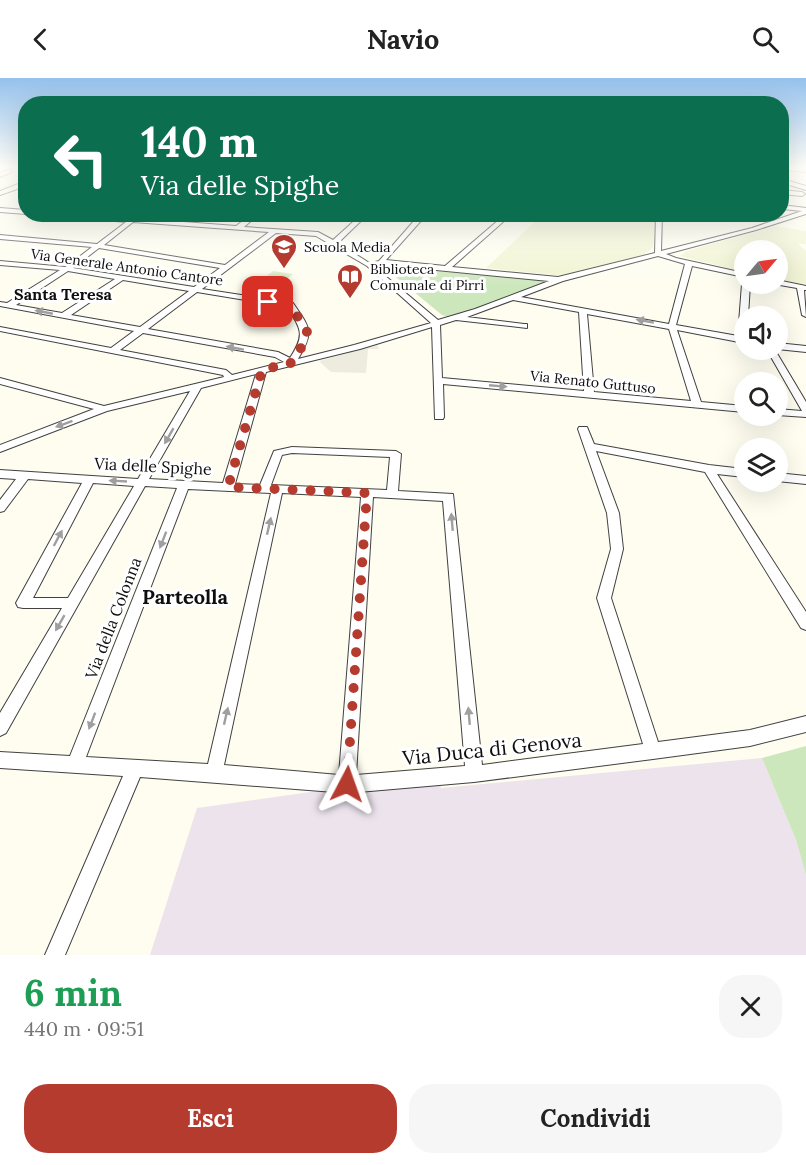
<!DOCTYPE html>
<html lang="it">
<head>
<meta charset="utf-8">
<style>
  body { margin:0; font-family:Lora,serif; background:#f6f6f6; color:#222; height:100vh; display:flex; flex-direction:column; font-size:22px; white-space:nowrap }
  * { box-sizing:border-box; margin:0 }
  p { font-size:20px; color:#767676 }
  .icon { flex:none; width:33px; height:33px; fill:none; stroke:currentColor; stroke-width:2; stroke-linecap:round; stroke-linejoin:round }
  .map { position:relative; height:877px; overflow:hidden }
  .side { display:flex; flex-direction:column; background:#fff; flex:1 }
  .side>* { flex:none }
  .guide { position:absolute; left:18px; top:18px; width:771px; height:126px; border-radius:24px; box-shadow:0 6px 24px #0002; background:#0b6e4f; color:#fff; overflow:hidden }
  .needle { width:39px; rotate:61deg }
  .buttons { position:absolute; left:734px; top:162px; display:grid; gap:12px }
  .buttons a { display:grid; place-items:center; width:54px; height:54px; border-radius:50%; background:#fff; box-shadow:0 6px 24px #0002; font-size:30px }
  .pin { position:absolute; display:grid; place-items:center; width:51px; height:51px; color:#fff; margin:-26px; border-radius:12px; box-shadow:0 3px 9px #0006 }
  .me { position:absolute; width:66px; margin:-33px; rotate:4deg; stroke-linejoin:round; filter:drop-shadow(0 0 4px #0008) }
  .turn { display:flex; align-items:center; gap:21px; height:126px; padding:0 24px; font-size:27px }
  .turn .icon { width:78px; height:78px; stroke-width:2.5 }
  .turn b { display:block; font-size:42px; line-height:51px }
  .round { display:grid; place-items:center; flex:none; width:63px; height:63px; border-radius:24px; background:#f6f6f6 }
  .headline { display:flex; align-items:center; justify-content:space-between; height:102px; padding:0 24px }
  h1 { font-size:36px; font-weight:800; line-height:45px; color:#1e9e55 }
  .button { display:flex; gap:12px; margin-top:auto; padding:12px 24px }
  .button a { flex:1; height:69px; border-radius:24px; background:#b53b2f; color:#fff; font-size:24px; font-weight:800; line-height:69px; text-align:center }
  .button a+a { background:#f6f6f6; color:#222 }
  header { display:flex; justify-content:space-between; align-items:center; height:78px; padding:0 24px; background:#fff; font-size:27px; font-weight:800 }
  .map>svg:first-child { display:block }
  .industrial { fill:#ece3ec }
  .farmland { fill:#f1f3d2 }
  .green { fill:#cce7bc }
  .pitch { fill:#deeecd }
  .plaza { fill:#eeecdf }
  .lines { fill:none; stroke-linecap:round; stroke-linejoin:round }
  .minor-casing { stroke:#414141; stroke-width:2 }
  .tertiary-casing { stroke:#414141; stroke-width:2 }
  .minor { fill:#fff; fill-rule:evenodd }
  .tertiary { fill:#fff; fill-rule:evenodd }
  .oneway { fill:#9f9f9f }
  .route { stroke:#b53b2f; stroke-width:10; stroke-dasharray:0 18 }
  .labels { text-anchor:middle; stroke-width:6; stroke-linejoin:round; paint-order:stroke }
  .far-poi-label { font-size:14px; fill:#0e0e0e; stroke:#fff; text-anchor:start }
  .far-street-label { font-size:14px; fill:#0e0e0e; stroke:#fff }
  .far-quarter-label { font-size:16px; font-weight:bold; fill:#0e0e0e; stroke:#fff }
  .street-label { font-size:16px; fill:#0e0e0e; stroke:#fff }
  .quarter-label { font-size:20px; font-weight:bold; fill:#0e0e0e; stroke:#fff }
  .near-street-label { font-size:20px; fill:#0e0e0e; stroke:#fff }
</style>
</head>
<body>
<header><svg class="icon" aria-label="back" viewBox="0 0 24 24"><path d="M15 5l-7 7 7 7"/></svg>Navio<svg class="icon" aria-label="search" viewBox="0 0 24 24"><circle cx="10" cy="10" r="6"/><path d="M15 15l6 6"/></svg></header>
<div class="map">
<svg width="806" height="877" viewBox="0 0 806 877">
  <rect width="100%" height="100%" fill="#fefdf0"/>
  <path class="industrial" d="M 762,680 L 796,762 L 806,797 L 806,877 L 150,877 L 197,730 L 437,696 L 441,710 Z"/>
  <g class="farmland">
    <path d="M 542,137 L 656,137 L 653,170 L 643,177 L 563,198 L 486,190 Z"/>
    <path d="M 776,148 L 806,153 L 806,166 L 798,166 L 806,173 L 806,207 L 777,201 L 777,172 L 744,172 L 744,194 L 680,178 L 687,173 Z"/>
  </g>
  <g class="green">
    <path d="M 390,186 L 541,202 L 544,205 L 496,224 L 448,239 L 442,237 L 385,190 Z"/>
    <path d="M 806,668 L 806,797 L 796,762 L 762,680 Z"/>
  </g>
  <path class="pitch" d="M 273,193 L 293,196 L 273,213 L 253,209 Z"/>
  <path class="plaza" d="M 377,267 L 379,271 L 368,271 L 366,295 L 331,294 L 319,283 Z"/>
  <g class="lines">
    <defs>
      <g id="minor">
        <path d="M 782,89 L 806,90 L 806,94 L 782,92 Z"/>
        <path d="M 10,91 L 12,94 L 0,99 L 0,95 Z"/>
        <path d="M 782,101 L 806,108 L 806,112 L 782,105 Z"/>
        <path d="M 782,112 L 802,114 L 805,116 L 802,118 L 782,116 Z"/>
        <path d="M 782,127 L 806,130 L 806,136 L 756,152 L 666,176 L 676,180 L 744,195 L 744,199 L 692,188 L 676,247 L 738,258 L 742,206 L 744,204 L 750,206 L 748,238 L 744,238 L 744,265 L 677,252 L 701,324 L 744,328 L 744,334 L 443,306 L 444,339 L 443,341 L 435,341 L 432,249 L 360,271 L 266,294 L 235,406 L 260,407 L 274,373 L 292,369 L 396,373 L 401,376 L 398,413 L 453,416 L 482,687 L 643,666 L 597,520 L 611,471 L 607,435 L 578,351 L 579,349 L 587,349 L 594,366 L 709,387 L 744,391 L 744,399 L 717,396 L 806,534 L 806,552 L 801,550 L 705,394 L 596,373 L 619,435 L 623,471 L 611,520 L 658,664 L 750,652 L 806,638 L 806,654 L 750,668 L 653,681 L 474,704 L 347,715 L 140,699 L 65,877 L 45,877 L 123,698 L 0,690 L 0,674 L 70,678 L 177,410 L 145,408 L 6,655 L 0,658 L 0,635 L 62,530 L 23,530 L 18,529 L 16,525 L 82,405 L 28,401 L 4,433 L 0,434 L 0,422 L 16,401 L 0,400 L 0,392 L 138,401 L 190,313 L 107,333 L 0,374 L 0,367 L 94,331 L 0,306 L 0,300 L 104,328 L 224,299 L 223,297 L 0,253 L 0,249 L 111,270 L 134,253 L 0,228 L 0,224 L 7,225 L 60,192 L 0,187 L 0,183 L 66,189 L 92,169 L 0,161 L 0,157 L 97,166 L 126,144 L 43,136 L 78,136 L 236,148 L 252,136 L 259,136 L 244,149 L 318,154 L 333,162 L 354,143 L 310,136 L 357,140 L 362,137 L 364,140 L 338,165 L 371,186 L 438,242 L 475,231 L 549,203 L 375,186 L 375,184 L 379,183 L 420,136 L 427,136 L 386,182 L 445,188 L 501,140 L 481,136 L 512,136 L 452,189 L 558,199 L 655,175 L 656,136 L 662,136 L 661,173 L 752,150 L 802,133 L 782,131 ZM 133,144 L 269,154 L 225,187 L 104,167 ZM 276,155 L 316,158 L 367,188 L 431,245 L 354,267 L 298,281 C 315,253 310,250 293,225 L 202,211 ZM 99,170 L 220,190 L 194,209 L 73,190 ZM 658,178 L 685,186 L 669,246 L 521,219 L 563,203 ZM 68,193 L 115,201 L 62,235 L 16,227 ZM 123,202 L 189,213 L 140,249 L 71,237 ZM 197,214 L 287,229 C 302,252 305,257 290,280 L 278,274 L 148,251 ZM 513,222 L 579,234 L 584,313 L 442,300 L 440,247 L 456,242 L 527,250 L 527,246 L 524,246 L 467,239 ZM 587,236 L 669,251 L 691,323 L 594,314 ZM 143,255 L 275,279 L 284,284 L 232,297 L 226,292 L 120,272 ZM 256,296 L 223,405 L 149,401 L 201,310 ZM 292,375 L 390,379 L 387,412 L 271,407 L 282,377 ZM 93,405 L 134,408 L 68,520 L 33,520 ZM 188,411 L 271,415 L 208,686 L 86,679 ZM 282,415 L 361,419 L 339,697 L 224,687 ZM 373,419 L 443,423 L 465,688 L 356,697 Z"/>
        <path d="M 0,130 L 26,132 L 26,136 L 0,134 Z"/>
        <path d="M 777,202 L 806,208 L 806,212 L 804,212 L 806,239 L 802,237 L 797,210 L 774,206 L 777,206 Z"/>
        <path d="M 777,265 L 806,268 L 806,274 L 777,271 Z"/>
        <path d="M 767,272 L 775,272 L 806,324 L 806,339 L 777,337 L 777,331 L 802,333 Z"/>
        <path d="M 777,395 L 806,398 L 806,406 L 777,403 Z"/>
      </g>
      <path id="tertiary" d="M 26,103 L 26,108 L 0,117 L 0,113 Z"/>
    </defs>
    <use href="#minor" class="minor-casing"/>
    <use href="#tertiary" class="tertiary-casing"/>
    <use href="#minor" class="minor"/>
    <use href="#tertiary" class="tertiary"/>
  </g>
  <defs><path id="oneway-solid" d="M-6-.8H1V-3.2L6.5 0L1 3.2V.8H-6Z" transform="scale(1.5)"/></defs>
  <g class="oneway">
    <use href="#oneway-solid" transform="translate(44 234) rotate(-169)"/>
    <use href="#oneway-solid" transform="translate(645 243) rotate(-170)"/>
    <use href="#oneway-solid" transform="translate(235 270) rotate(-170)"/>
    <use href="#oneway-solid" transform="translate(498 308) rotate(5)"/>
    <use href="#oneway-solid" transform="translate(64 346) rotate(160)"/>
    <use href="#oneway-solid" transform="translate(169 358) rotate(120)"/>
    <use href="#oneway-solid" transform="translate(118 403) rotate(-177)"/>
    <use href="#oneway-solid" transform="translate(452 444) rotate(-95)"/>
    <use href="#oneway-solid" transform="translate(269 448) rotate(-77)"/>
    <use href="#oneway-solid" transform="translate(58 460) rotate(-62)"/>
    <use href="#oneway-solid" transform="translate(163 462) rotate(111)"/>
    <use href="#oneway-solid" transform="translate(60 545) rotate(120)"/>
    <use href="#oneway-solid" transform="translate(226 638) rotate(-77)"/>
    <use href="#oneway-solid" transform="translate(469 638) rotate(-95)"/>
    <use href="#oneway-solid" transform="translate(92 643) rotate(111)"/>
  </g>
  <linearGradient id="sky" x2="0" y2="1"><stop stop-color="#95c1ec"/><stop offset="0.42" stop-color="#fffef8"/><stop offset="1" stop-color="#fffef8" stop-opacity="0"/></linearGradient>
  <rect width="806" height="212" fill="url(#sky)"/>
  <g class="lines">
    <path class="route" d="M 268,224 L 290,227 L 307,253 L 305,264 L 291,285 L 262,292 L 228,409 L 367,415 L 347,706"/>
  </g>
  <defs>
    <symbol id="school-pin" viewBox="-11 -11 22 30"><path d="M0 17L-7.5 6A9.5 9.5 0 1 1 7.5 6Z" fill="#b53b2f" stroke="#fff"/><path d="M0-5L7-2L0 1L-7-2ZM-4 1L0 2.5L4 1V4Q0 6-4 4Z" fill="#fff"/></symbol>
    <symbol id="library-pin" viewBox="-11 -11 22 30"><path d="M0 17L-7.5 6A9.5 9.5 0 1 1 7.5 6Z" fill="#b53b2f" stroke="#fff"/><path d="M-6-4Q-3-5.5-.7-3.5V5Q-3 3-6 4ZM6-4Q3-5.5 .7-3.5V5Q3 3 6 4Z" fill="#fff"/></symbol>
  </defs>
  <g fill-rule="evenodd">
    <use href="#school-pin" x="269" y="154" width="30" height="40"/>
    <use href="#library-pin" x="335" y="184" width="30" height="40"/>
  </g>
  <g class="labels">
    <g class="far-poi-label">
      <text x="304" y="174">Scuola Media</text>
      <text x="370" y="196">Biblioteca<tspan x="370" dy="16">Comunale di Pirri</tspan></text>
    </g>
    <g class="far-street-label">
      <text transform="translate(127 189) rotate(8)" y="5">Via Generale Antonio Cantore</text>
      <text transform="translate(593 304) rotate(6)" y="5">Via Renato Guttuso</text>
    </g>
    <g class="far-quarter-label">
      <text x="63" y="222">Santa Teresa</text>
    </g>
    <g class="street-label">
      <text transform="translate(153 388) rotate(3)" y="6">Via delle Spighe</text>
      <text transform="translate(113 540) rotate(-69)" y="6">Via della Colonna</text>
    </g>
    <g class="quarter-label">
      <text x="185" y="526">Parteolla</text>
    </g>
    <g class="near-street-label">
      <text transform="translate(492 671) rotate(-6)" y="7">Via Duca di Genova</text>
    </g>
  </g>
</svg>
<div class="buttons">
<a><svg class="needle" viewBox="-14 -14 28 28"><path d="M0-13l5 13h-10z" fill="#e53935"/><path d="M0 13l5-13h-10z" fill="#767676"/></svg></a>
<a><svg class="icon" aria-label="sound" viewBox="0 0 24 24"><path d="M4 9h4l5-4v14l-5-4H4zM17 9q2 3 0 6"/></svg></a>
<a><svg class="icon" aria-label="search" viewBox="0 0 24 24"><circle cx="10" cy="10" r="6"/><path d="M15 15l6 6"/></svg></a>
<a><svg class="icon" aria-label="layers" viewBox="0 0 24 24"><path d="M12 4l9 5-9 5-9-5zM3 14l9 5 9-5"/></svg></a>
</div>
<div class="pin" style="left:268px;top:224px;background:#d93025"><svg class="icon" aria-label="arrive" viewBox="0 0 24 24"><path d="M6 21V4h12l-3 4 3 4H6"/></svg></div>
<svg class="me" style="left:347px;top:706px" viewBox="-20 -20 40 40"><path d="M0-17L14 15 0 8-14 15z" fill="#b53b2f" stroke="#fff" stroke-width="4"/></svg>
<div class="guide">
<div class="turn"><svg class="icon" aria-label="left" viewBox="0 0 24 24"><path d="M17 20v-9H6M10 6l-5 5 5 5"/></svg><div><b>140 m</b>Via delle Spighe</div></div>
</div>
</div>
<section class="side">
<div class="headline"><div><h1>6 min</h1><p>440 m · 09:51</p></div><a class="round"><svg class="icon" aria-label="close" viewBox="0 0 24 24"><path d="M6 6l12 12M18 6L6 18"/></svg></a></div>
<div class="button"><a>Esci</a><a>Condividi</a></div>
</section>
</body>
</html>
